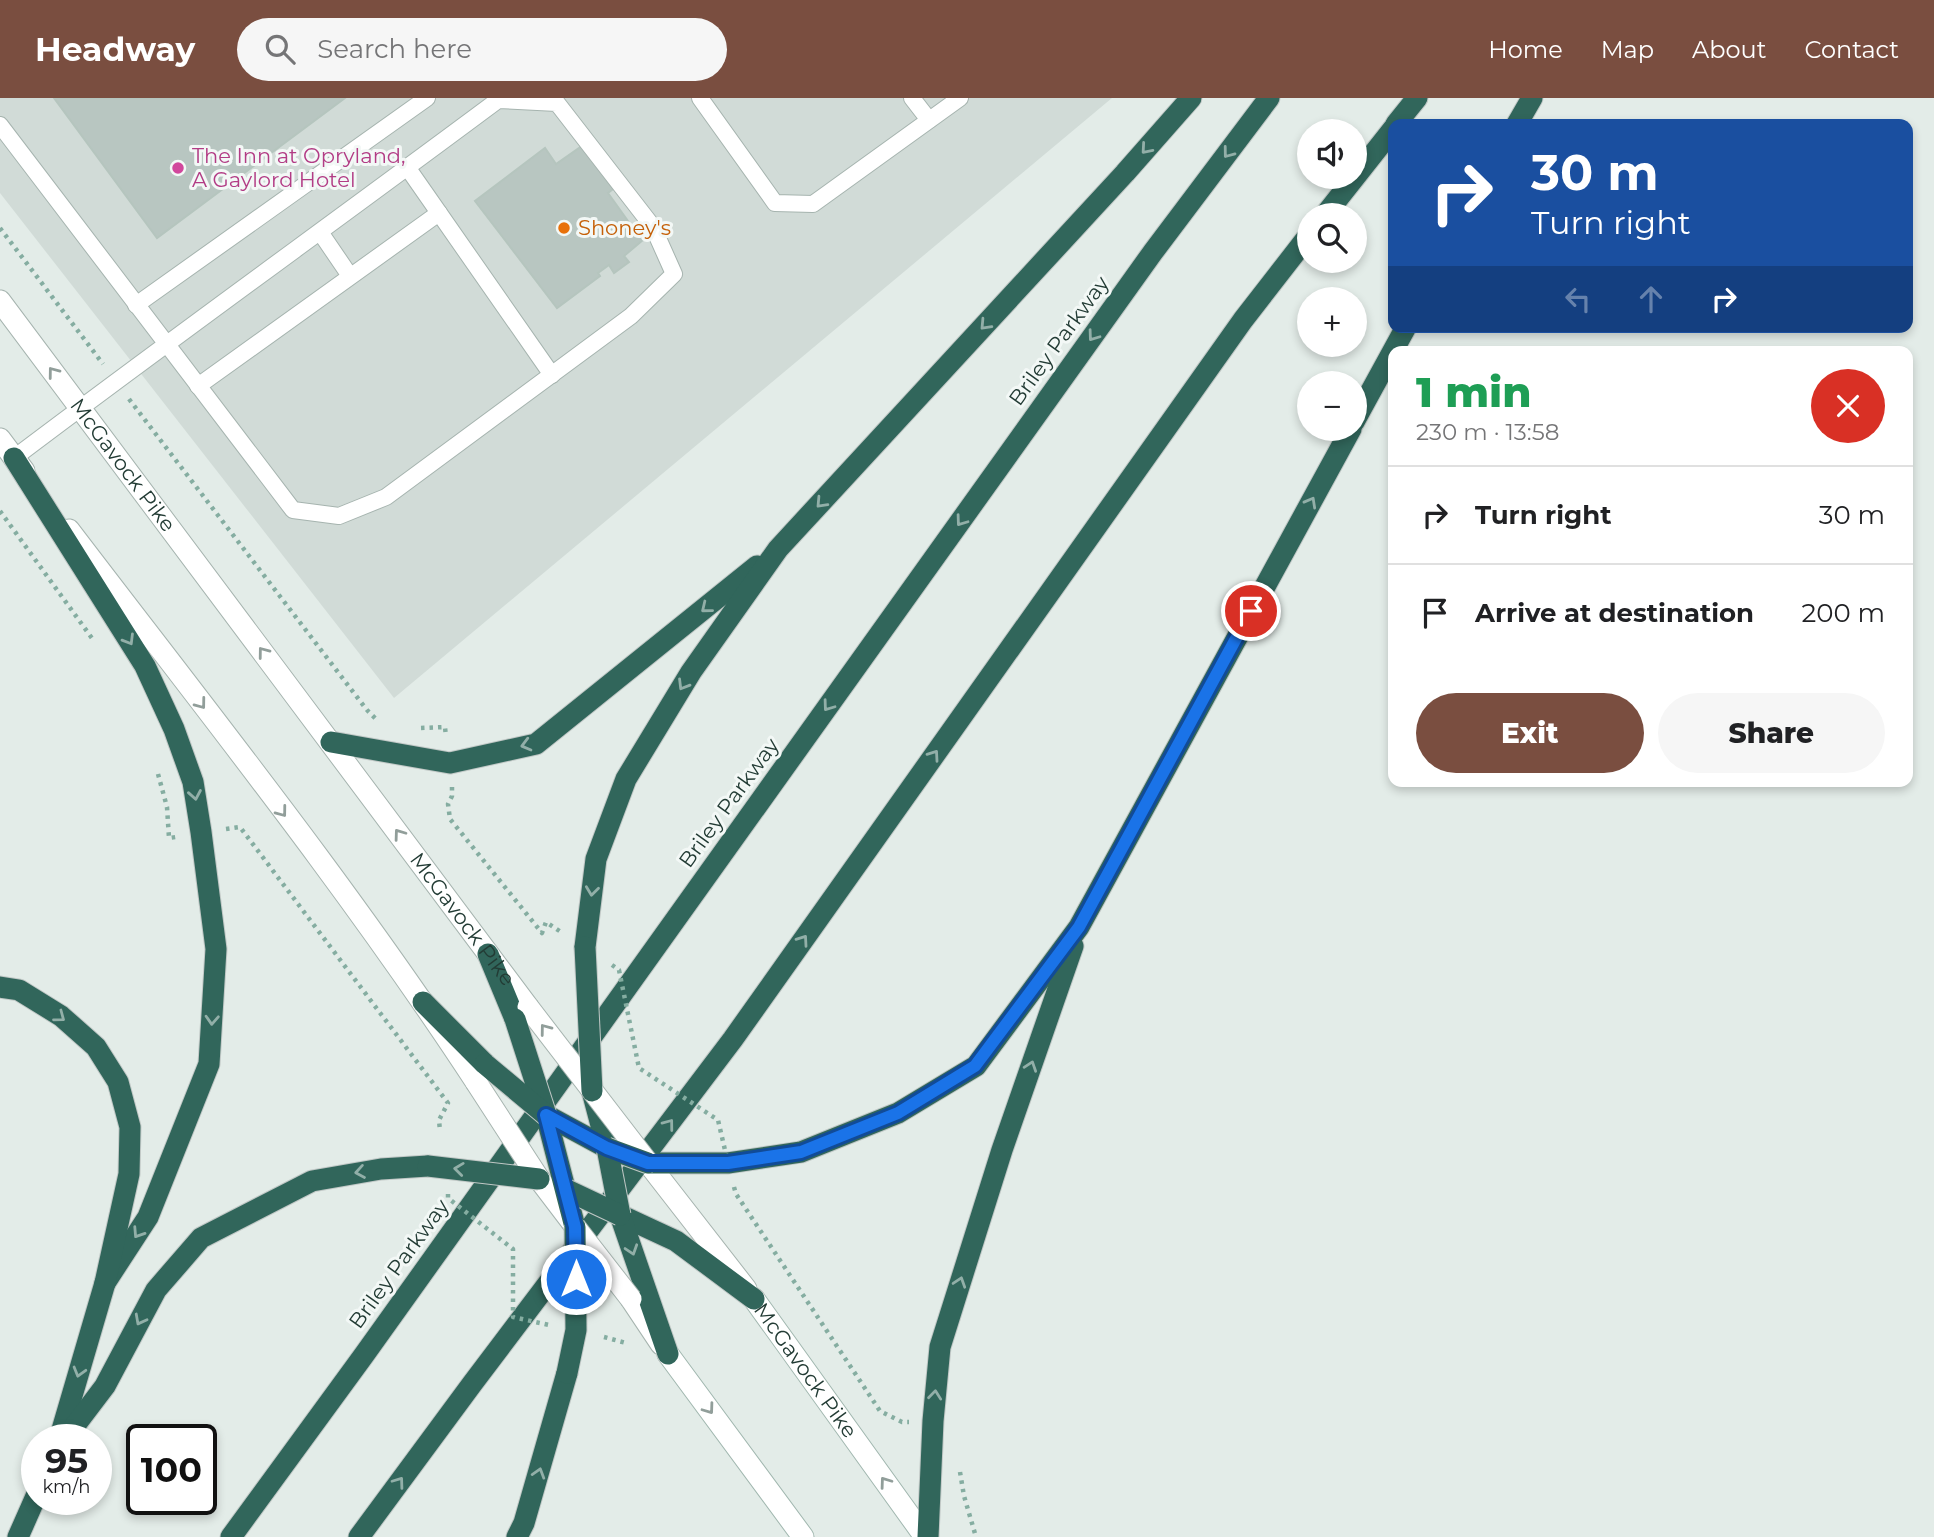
<!DOCTYPE html>
<html lang="en">
<head>
<meta charset="utf-8">
<style>
  body { margin:0; font-family:Montserrat,sans-serif; background:#f6f6f6; color:#202124; height:100vh; display:flex; flex-direction:column; font-size:26px; white-space:nowrap }
  * { box-sizing:border-box; margin:0 }
  p { font-size:23px; color:#757577 }
  .icon { flex:none; width:38px; height:38px; fill:none; stroke:currentColor; stroke-width:2; stroke-linecap:round; stroke-linejoin:round }
  .map { position:relative; flex:1; overflow:hidden }
  .details { position:absolute; left:1388px; top:248px; width:525px; height:441px; display:flex; flex-direction:column; background:#fff; border-radius:14px; box-shadow:0 4px 10px #0003 }
  .details>* { flex:none }
  .top-card { position:absolute; left:1388px; top:21px; width:525px; height:214px; border-radius:14px; box-shadow:0 4px 10px #0003; background:#1a4fa0; color:#fff; overflow:hidden }
  .controls { position:absolute; left:1297px; top:21px; display:grid; gap:14px }
  .controls a { display:grid; place-items:center; width:70px; height:70px; border-radius:50%; background:#fff; box-shadow:0 4px 10px #0003; font-size:35px }
  .speed { position:absolute; left:21px; top:1326px; display:flex; gap:14px; font-size:35px; font-weight:700; text-align:center }
  .speed>* { display:grid; place-content:center; width:91px; height:91px; border-radius:50%; background:#fff; box-shadow:0 4px 10px #0003; line-height:1 }
  .speed small { font-size:18px; font-weight:400 }
  .speed .limit { border:4px solid #111; border-radius:10px; background:#fff; color:#111 }
  .pin { position:absolute; display:grid; place-items:center; width:60px; height:60px; color:#fff; margin:-30px; border:4px solid #fff; border-radius:50%; box-shadow:0 2px 7px #0007 }
  .me { position:absolute; width:77px; margin:-38px; rotate:0deg; stroke-linejoin:round; filter:drop-shadow(0 0 5px #0008) }
  .turn { display:flex; align-items:center; gap:24px; height:147px; padding:0 28px; font-size:32px }
  .turn .icon { width:91px; height:91px; stroke-width:2.5 }
  .turn b { display:block; font-size:49px; line-height:60px }
  .lanes { display:flex; align-items:center; height:66px; padding:0 28px; background:#0003; justify-content:center; gap:35px; direction:ltr }
  .lanes .off { opacity:.35 }
  .round { display:grid; place-items:center; flex:none; width:74px; height:74px; border-radius:37px; background:#f6f6f6 }
  .headline { display:flex; align-items:center; justify-content:space-between; height:119px; padding:0 28px }
  h1 { font-size:42px; font-weight:800; line-height:52px; color:#1e9e55 }
  .action { display:flex; gap:14px; margin-top:auto; padding:14px 28px }
  .action a { flex:1; height:80px; border-radius:42px; background:#7a4e40; color:#fff; font-size:28px; font-weight:800; line-height:80px; text-align:center }
  .action a+a { background:#f6f6f6; color:#202124 }
  ul { padding:0; list-style:none }
  li { display:flex; align-items:center; gap:21px; height:98px; padding:0 28px; border-top:2px solid #e0e0e0 }
  li div { flex:1 }
  li b { display:block; font-size:26px }
  li em { font-style:normal }
  header { display:flex; align-items:center; gap:42px; box-sizing:border-box; height:98px; padding:0 35px; background:#7a4e40; color:#fff }
  header strong { font-size:33px }
  nav { display:flex; gap:38px; margin-inline-start:auto; font-size:24px }
  .search { width:490px; height:63px; background:#f6f6f6; display:flex; align-items:center; gap:18px; box-sizing:border-box; padding:0 24px; border-radius:38px; color:#757577; font-size:26px }
  .map>svg:first-child { display:block }
  .built { fill:#d1dbd7 }
  .building { fill:#b8c6c1; stroke:#b5c5be; stroke-width:2 }
  .lines { fill:none; stroke-linecap:round; stroke-linejoin:round }
  .service-casing { stroke:#a6b4af; stroke-width:18 }
  .tertiary-casing { stroke:#a6b4af; stroke-width:23 }
  .secondary-casing { stroke:#a1b7af; stroke-width:23 }
  .motorway-casing { stroke:#c1c8c6; stroke-width:23 }
  .path { stroke:#85ada1; stroke-width:4.5; stroke-dasharray:3.5 5; stroke-linecap:butt }
  .service { stroke:#fff; stroke-width:16 }
  .tertiary { stroke:#fff; stroke-width:21 }
  .secondary { stroke:#fff; stroke-width:21 }
  .motorway { stroke:#31665b; stroke-width:21 }
  .tertiary-bridge-casing { stroke:#a6b4af; stroke-width:23; stroke-linecap:butt }
  .motorway-bridge-casing { stroke:#c1c8c6; stroke-width:23; stroke-linecap:butt }
  .path-bridge { stroke:#85ada1; stroke-width:4.5; stroke-dasharray:3.5 5; stroke-linecap:butt }
  .tertiary-bridge { stroke:#fff; stroke-width:21 }
  .motorway-bridge { stroke:#31665b; stroke-width:21 }
  .oneway { stroke:#92afa8 }
  .oneway2 { stroke:#919e9a }
  .route-casing { stroke:#114b97; stroke-width:18 }
  .route { stroke:#1a73e8; stroke-width:12 }
  .hotel-dot { fill:#d1479c; stroke:#f3f8f6; stroke-width:2.5 }
  .food-dot { fill:#e8710a; stroke:#f3f8f6; stroke-width:2.5 }
  .labels { text-anchor:middle; stroke-width:6; stroke-linejoin:round; paint-order:stroke }
  .hotel-label { font-size:21px; fill:#b23c85; stroke:#f3f8f6; text-anchor:start }
  .food-label { font-size:21px; fill:#c56008; stroke:#f3f8f6; text-anchor:start }
  .street-label { font-size:21px; fill:#233c35; stroke:#f3f8f6 }
</style>
</head>
<body>
<header>
<strong>Headway</strong>
<div class="search"><svg class="icon" aria-label="search" viewBox="0 0 24 24"><circle cx="10" cy="10" r="6"/><path d="M15 15l6 6"/></svg>Search here</div>
<nav><a>Home</a><a>Map</a><a>About</a><a>Contact</a></nav>
</header>
<div class="map">
<svg width="1934" height="1439" viewBox="0 0 1934 1439">
  <rect width="100%" height="100%" fill="#e3ece8"/>
  <path class="built" d="M 0,0 L 1112,0 L 394,600 L 0,95 Z"/>
  <g class="building">
    <path d="M 54,0 L 345,0 L 157,140 Z"/>
    <path d="M 582,48 L 613,91 L 608,95 L 633,130 L 635,129 L 644,141 L 624,158 L 629,164 L 614,175 L 609,167 L 598,175 L 600,178 L 557,210 L 475,103 L 545,50 L 556,66 Z"/>
  </g>
  <g class="lines">
    <defs>
      <g id="service">
        <path d="M 700,0 L 775,105 L 813,106 L 960,0"/>
        <path d="M 912,0 L 929,22"/>
        <path d="M 0,27 C 97,156 195,284 293,412 L 339,418 L 386,399 L 631,218 L 674,176 L 653,129 L 557,5 L 498,2 C 337,122 174,239 14,360"/>
        <path d="M 407,69 L 552,277"/>
        <path d="M 320,134 L 350,178"/>
        <path d="M 136,207 L 427,0"/>
        <path d="M 198,288 L 439,115"/>
      </g>
      <g id="tertiary">
        <path id="s1" d="M 0,203 L 528,909"/>
        <path d="M 0,341 L 24,373"/>
        <path d="M 69,432 C 207,613 351,793 476,984"/>
        <path d="M 648,1065 L 746,1191"/>
        <path d="M 539,1081 L 574,1127"/>
        <path d="M 631,1201 L 661,1246"/>
      </g>
      <g id="secondary">
        <path id="s2" d="M 754,1201 L 925,1439"/>
        <path d="M 668,1256 L 803,1439"/>
      </g>
      <g id="motorway">
        <path d="M 1396,26 L 1417,0"/>
        <path d="M 1517,26 L 1532,0"/>
        <path d="M 1325,117 L 1393,31"/>
        <path d="M 1354,324 L 1406,229"/>
        <path d="M 14,360 L 145,568 L 174,631 L 193,684 L 201,734 L 216,851 L 209,966 L 148,1119 L 105,1185"/>
        <path d="M 331,644 L 450,665 L 536,646 L 757,468"/>
        <path d="M 585,849 L 596,761 L 626,681 L 691,574 L 778,451 L 1125,75 L 1191,0"/>
        <path d="M 488,856 L 515,921"/>
        <path d="M 0,889 L 19,892 L 61,918 L 96,949 L 118,984 L 130,1029 L 129,1076 L 105,1185 L 59,1342"/>
        <path d="M 423,904 L 485,966"/>
        <path d="M 592,993 L 607,1050"/>
        <path d="M 546,1017 L 575,1129"/>
        <path d="M 546,1017 L 607,1050"/>
        <path d="M 648,1065 L 728,1065 L 801,1054 L 898,1015 L 976,968 L 1079,829 L 1351,331"/>
        <path d="M 620,1117 L 676,1143 L 754,1201"/>
        <path d="M 620,1117 L 668,1256"/>
        <path d="M 64,1342 L 105,1288 L 156,1192 L 201,1140 L 312,1083 L 381,1071 L 428,1068"/>
        <path d="M 18,1439 L 37,1396"/>
        <path d="M 231,1439 L 364,1257 L 1153,154 L 1269,0"/>
        <path d="M 359,1439 L 472,1286 L 733,941 L 1243,222 L 1309,137"/>
        <path d="M 517,1439 L 524,1425 L 567,1275"/>
        <path d="M 928,1439 L 933,1323 L 940,1249 L 1002,1052 L 1073,848"/>
      </g>
    </defs>
    <use href="#service" class="service-casing"/>
    <use href="#tertiary" class="tertiary-casing"/>
    <use href="#secondary" class="secondary-casing"/>
    <use href="#motorway" class="motorway-casing"/>
    <g class="path">
      <path d="M 0,130 L 103,266"/>
      <path d="M 129,301 L 367,612 L 378,623"/>
      <path d="M 0,413 L 94,543"/>
      <path d="M 421,630 L 445,629 L 446,639"/>
      <path d="M 158,676 L 167,709 L 169,740 L 176,739"/>
      <path d="M 452,689 L 452,698 L 448,706 L 450,721 L 542,835 L 546,824 L 561,834"/>
      <path d="M 226,731 L 240,729 L 448,1005 L 439,1022 L 440,1033"/>
      <path d="M 734,1089 L 736,1096 L 880,1313 L 902,1324 L 909,1324"/>
      <path d="M 604,1239 L 626,1245"/>
      <path d="M 960,1374 L 964,1398 L 976,1439"/>
    </g>
    <use href="#service" class="service"/>
    <use href="#tertiary" class="tertiary"/>
    <use href="#secondary" class="secondary"/>
    <use href="#motorway" class="motorway"/>
    <defs>
      <g id="tertiary-bridge">
        <path d="M 528,909 L 648,1065"/>
        <path d="M 476,984 L 539,1081"/>
        <path d="M 575,1129 L 631,1201"/>
      </g>
      <g id="motorway-bridge">
        <path d="M 585,849 L 592,993"/>
        <path d="M 515,921 L 546,1017"/>
        <path d="M 485,966 L 546,1017"/>
        <path d="M 607,1050 L 620,1117"/>
        <path d="M 607,1050 L 648,1065"/>
        <path d="M 428,1068 L 539,1081"/>
        <path d="M 567,1092 L 620,1117"/>
        <path d="M 567,1275 L 576,1232 L 575,1129"/>
      </g>
    </defs>
    <use href="#tertiary-bridge" class="tertiary-bridge-casing"/>
    <use href="#motorway-bridge" class="motorway-bridge-casing"/>
    <g class="path-bridge">
      <path d="M 612,867 L 619,872 L 639,970 L 718,1022 L 728,1065"/>
      <path d="M 448,1096 L 448,1100 L 513,1151 L 513,1219 L 549,1227"/>
    </g>
    <use href="#tertiary-bridge" class="tertiary-bridge"/>
    <use href="#motorway-bridge" class="motorway-bridge"/>
  </g>
  <defs><path id="oneway-chevron" d="M-2-3.5L2.5 0L-2 3.5" fill="none" stroke-width="1.6" stroke-linecap="round" stroke-linejoin="round" transform="scale(1.75)"/></defs>
  <g class="oneway">
    <use href="#oneway-chevron" transform="translate(1146 51) rotate(131)"/>
    <use href="#oneway-chevron" transform="translate(1228 55) rotate(127)"/>
    <use href="#oneway-chevron" transform="translate(985 227) rotate(133)"/>
    <use href="#oneway-chevron" transform="translate(1093 238) rotate(126)"/>
    <use href="#oneway-chevron" transform="translate(1311 404) rotate(-61)"/>
    <use href="#oneway-chevron" transform="translate(821 405) rotate(133)"/>
    <use href="#oneway-chevron" transform="translate(961 423) rotate(126)"/>
    <use href="#oneway-chevron" transform="translate(706 510) rotate(141)"/>
    <use href="#oneway-chevron" transform="translate(129 542) rotate(59)"/>
    <use href="#oneway-chevron" transform="translate(683 587) rotate(121)"/>
    <use href="#oneway-chevron" transform="translate(828 608) rotate(126)"/>
    <use href="#oneway-chevron" transform="translate(526 647) rotate(165)"/>
    <use href="#oneway-chevron" transform="translate(934 657) rotate(-55)"/>
    <use href="#oneway-chevron" transform="translate(195 697) rotate(80)"/>
    <use href="#oneway-chevron" transform="translate(592 793) rotate(97)"/>
    <use href="#oneway-chevron" transform="translate(803 842) rotate(-55)"/>
    <use href="#oneway-chevron" transform="translate(60 919) rotate(37)"/>
    <use href="#oneway-chevron" transform="translate(212 922) rotate(93)"/>
    <use href="#oneway-chevron" transform="translate(1031 968) rotate(-71)"/>
    <use href="#oneway-chevron" transform="translate(669 1026) rotate(-53)"/>
    <use href="#oneway-chevron" transform="translate(459 1071) rotate(-173)"/>
    <use href="#oneway-chevron" transform="translate(360 1074) rotate(170)"/>
    <use href="#oneway-chevron" transform="translate(138 1135) rotate(123)"/>
    <use href="#oneway-chevron" transform="translate(632 1152) rotate(72)"/>
    <use href="#oneway-chevron" transform="translate(960 1184) rotate(-72)"/>
    <use href="#oneway-chevron" transform="translate(140 1222) rotate(118)"/>
    <use href="#oneway-chevron" transform="translate(79 1274) rotate(106)"/>
    <use href="#oneway-chevron" transform="translate(935 1297) rotate(-84)"/>
    <use href="#oneway-chevron" transform="translate(539 1375) rotate(-73)"/>
    <use href="#oneway-chevron" transform="translate(399 1384) rotate(-54)"/>
  </g>
  <g class="oneway2">
    <use href="#oneway-chevron" transform="translate(53 274) rotate(-127)"/>
    <use href="#oneway-chevron" transform="translate(263 554) rotate(-127)"/>
    <use href="#oneway-chevron" transform="translate(201 606) rotate(53)"/>
    <use href="#oneway-chevron" transform="translate(282 714) rotate(53)"/>
    <use href="#oneway-chevron" transform="translate(399 736) rotate(-126)"/>
    <use href="#oneway-chevron" transform="translate(545 931) rotate(-127)"/>
    <use href="#oneway-chevron" transform="translate(709 1311) rotate(54)"/>
    <use href="#oneway-chevron" transform="translate(885 1384) rotate(-126)"/>
  </g>
  <g class="lines">
    <defs>
      <path id="route" d="M 576,1181 L 575,1129 L 546,1017 L 607,1050 L 648,1065 L 728,1065 L 801,1054 L 898,1015 L 975,968 L 1079,829 L 1251,513"/>
    </defs>
    <use href="#route" class="route-casing"/>
    <use href="#route" class="route"/>
  </g>
  <circle class="hotel-dot" cx="178" cy="70" r="7"/>
  <circle class="food-dot" cx="564" cy="130" r="7"/>
  <g class="labels">
    <g class="hotel-label">
      <text x="192" y="65">The Inn at Opryland,<tspan x="192" dy="24">A Gaylord Hotel</tspan></text>
    </g>
    <g class="food-label">
      <text x="578" y="137">Shoney's</text>
    </g>
    <g class="street-label">
      <text transform="translate(1059 243) rotate(-54)" y="7">Briley Parkway</text>
      <text dy="7" stroke="none"><textPath href="#s1" startOffset="205">McGavock Pike</textPath></text>
      <text transform="translate(729 705) rotate(-54)" y="7">Briley Parkway</text>
      <text dy="7" stroke="none"><textPath href="#s1" startOffset="772">McGavock Pike</textPath></text>
      <text transform="translate(399 1166) rotate(-54)" y="7">Briley Parkway</text>
      <text dy="7" stroke="none"><textPath href="#s2" startOffset="88">McGavock Pike</textPath></text>
    </g>
  </g>
</svg>
<div class="controls">
<a><svg class="icon" aria-label="sound" viewBox="0 0 24 24"><path d="M4 9h4l5-4v14l-5-4H4zM17 9q2 3 0 6"/></svg></a>
<a><svg class="icon" aria-label="search" viewBox="0 0 24 24"><circle cx="10" cy="10" r="6"/><path d="M15 15l6 6"/></svg></a>
<a>+</a>
<a>−</a>
</div>
<div class="speed"><div>95<small>km/h</small></div><div class="limit">100</div></div>
<div class="pin" style="left:1251px;top:513px;background:#d93025"><svg class="icon" aria-label="arrive" viewBox="0 0 24 24"><path d="M6 21V4h12l-3 4 3 4H6"/></svg></div>
<svg class="me" style="left:576px;top:1181px" viewBox="-20 -20 40 40"><circle r="17" fill="#1a73e8" stroke="#fff" stroke-width="3"/><path d="M0-11L8 9 0 5-8 9z" fill="#fff"/></svg>
<div class="top-card">
<div class="turn"><svg class="icon" aria-label="right" viewBox="0 0 24 24"><path d="M7 20v-9h11M14 6l5 5-5 5"/></svg><div><b>30 m</b>Turn right</div></div>
<div class="lanes"><svg class="icon off" aria-label="left" viewBox="0 0 24 24"><path d="M17 20v-9H6M10 6l-5 5 5 5"/></svg><svg class="icon off" aria-label="ahead" viewBox="0 0 24 24"><path d="M12 20V5M6 11l6-6 6 6"/></svg><svg class="icon" aria-label="right" viewBox="0 0 24 24"><path d="M7 20v-9h11M14 6l5 5-5 5"/></svg></div>
</div>
<section class="details">
<div class="headline"><div><h1>1 min</h1><p>230 m · 13:58</p></div><a class="round" style="background:#d93025;color:#fff"><svg class="icon" aria-label="close" viewBox="0 0 24 24"><path d="M6 6l12 12M18 6L6 18"/></svg></a></div>
<ul>
<li><svg class="icon" aria-label="right" viewBox="0 0 24 24"><path d="M7 20v-9h11M14 6l5 5-5 5"/></svg><div><b>Turn right</b></div><em>30 m</em></li>
<li><svg class="icon" aria-label="arrive" viewBox="0 0 24 24"><path d="M6 21V4h12l-3 4 3 4H6"/></svg><div><b>Arrive at destination</b></div><em>200 m</em></li>
</ul>
<div class="action"><a>Exit</a><a>Share</a></div>
</section>
</div>
</body>
</html>
